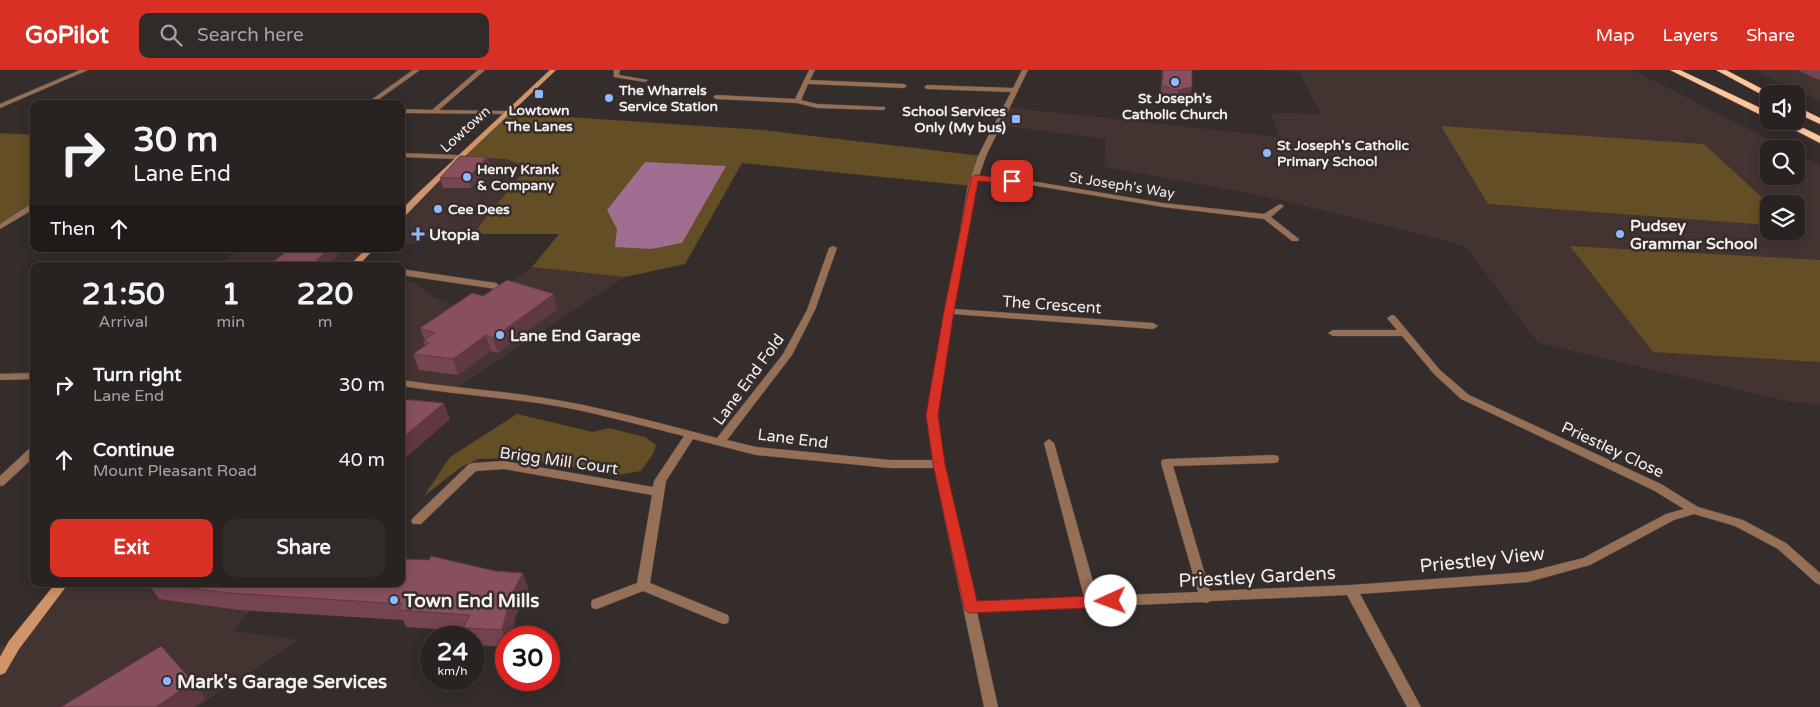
<!DOCTYPE html>
<html lang="en">
<head>
<meta charset="utf-8">
<style>
  body { margin:0; font-family:"Varela Round",sans-serif; background:#302a29; color:#f1f3f6; height:100vh; display:flex; flex-direction:column; font-size:19px; white-space:nowrap }
  * { box-sizing:border-box; margin:0 }
  p { font-size:16px; color:#a5a4a5 }
  .icon { flex:none; width:28px; height:28px; fill:none; stroke:currentColor; stroke-width:2; stroke-linecap:round; stroke-linejoin:round }
  .map { position:relative; flex:1; overflow:hidden }
  .panel { position:absolute; left:30px; top:192px; width:375px; height:325px; display:flex; flex-direction:column; background:#282220; border-radius:10px; box-shadow:0 2px 12px #0003,0 0 0 1px #443f3e }
  .panel>* { flex:none }
  .guide { position:absolute; left:30px; top:30px; width:375px; height:152px; border-radius:10px; box-shadow:0 2px 12px #0003,0 0 0 1px #443f3e; background:#282220; color:#f1f3f6; overflow:hidden }
  .fabs { position:absolute; left:1760px; top:15px; display:grid; gap:10px }
  .fabs a { display:grid; place-items:center; width:45px; height:45px; border-radius:10px; background:#282220; box-shadow:0 2px 12px #0003,0 0 0 1px #443f3e; font-size:25px }
  .speed { position:absolute; left:420px; top:556px; display:flex; gap:10px; font-size:25px; font-weight:700; text-align:center }
  .speed>* { display:grid; place-content:center; width:65px; height:65px; border-radius:50%; background:#282220; box-shadow:0 2px 12px #0003,0 0 0 1px #443f3e; line-height:1 }
  .speed small { font-size:12px; font-weight:400 }
  .speed .limit { border:8px solid #d22; background:#fff; color:#111 }
  .pin { position:absolute; display:grid; place-items:center; width:42px; height:42px; color:#fff; margin:-21px; border-radius:10px; box-shadow:0 2px 8px #0006 }
  .me { position:absolute; width:55px; margin:-28px; rotate:268deg; stroke-linejoin:round; filter:drop-shadow(0 0 4px #0008) }
  .turn { display:flex; align-items:center; gap:18px; height:105px; padding:0 20px; font-size:22px }
  .turn .icon { width:65px; height:65px; stroke-width:2.5 }
  .turn b { display:block; font-size:35px; line-height:42px }
  .then { display:flex; align-items:center; height:48px; padding:0 20px; background:#0003; gap:10px; font-size:19px }
  .eta { display:flex; justify-content:space-evenly; align-items:center; height:85px; text-align:center }
  .eta b { font-size:30px; font-weight:700; line-height:35px }
  .primary-button { display:flex; gap:10px; margin-top:auto; padding:10px 20px }
  .primary-button a { flex:1; height:58px; border-radius:10px; background:#d93025; color:#fff; font-size:20px; font-weight:700; line-height:58px; text-align:center }
  .primary-button a+a { background:#302a29; color:#f1f3f6 }
  ul { padding:0; list-style:none }
  li { display:flex; align-items:center; gap:15px; height:75px; padding:0 20px }
  li div { flex:1 }
  li b { display:block; font-size:19px }
  li em { font-style:normal }
  header { display:flex; align-items:center; gap:30px; box-sizing:border-box; height:70px; padding:0 25px; background:#d93025; color:#fff }
  header strong { font-size:24px }
  nav { display:flex; gap:28px; margin-inline-start:auto; font-size:18px }
  .search { width:350px; height:45px; background:#302a29; display:flex; align-items:center; gap:12px; box-sizing:border-box; padding:0 18px; border-radius:10px; color:#a5a4a5; font-size:19px }
  .map>svg:first-child { display:block }
  .built { fill:#433432; fill-rule:evenodd }
  .green { fill:#644e25 }
  .water { fill:#9f6e90 }
  .lines { fill:none; stroke-linecap:round; stroke-linejoin:round }
  .minor-casing { stroke:#504846; stroke-width:1 }
  .tertiary-casing { stroke:#504846; stroke-width:1 }
  .secondary-casing { stroke:#504846; stroke-width:1 }
  .trunk-casing { stroke:#504846; stroke-width:1 }
  .minor { fill:#967056; fill-rule:evenodd }
  .tertiary { fill:#967056; fill-rule:evenodd }
  .secondary { fill:#d19469; fill-rule:evenodd }
  .trunk { fill:#fec49c; fill-rule:evenodd }
  .wall { fill:#754551 }
  .shaded-wall { fill:#5f3842 }
  .building { fill:#88505e; stroke:#5f3842 }
  .route { fill:#d93025; stroke:#8d1f18 }
  .poi-dot { fill:#90b8fd; stroke:#352d2b; stroke-width:2 }
  .labels { text-anchor:middle; stroke-width:5; stroke-linejoin:round; paint-order:stroke }
  .far-poi-label { font-size:14px; font-weight:bold; fill:#f5efee; stroke:#352d2b; text-anchor:start }
  .far-street-label { font-size:14px; fill:#f5efee; stroke:#352d2b }
  .poi-label { font-size:16px; font-weight:bold; fill:#f5efee; stroke:#352d2b; text-anchor:start }
  .street-label { font-size:16px; fill:#f5efee; stroke:#352d2b }
  .near-street-label { font-size:19px; fill:#f5efee; stroke:#352d2b }
  .near-poi-label { font-size:19px; font-weight:bold; fill:#f5efee; stroke:#352d2b; text-anchor:start }
</style>
</head>
<body>
<header>
<strong>GoPilot</strong>
<div class="search"><svg class="icon" aria-label="search" viewBox="0 0 24 24"><circle cx="10" cy="10" r="6"/><path d="M15 15l6 6"/></svg>Search here</div>
<nav><a>Map</a><a>Layers</a><a>Share</a></nav>
</header>
<div class="map">
<svg width="1820" height="637" viewBox="0 0 1820 637">
  <rect width="100%" height="100%" fill="#352d2b"/>
  <g class="built">
    <path d="M 1268,0 L 1632,0 L 1788,79 L 1769,79 L 1769,106 L 1796,106 L 1796,83 L 1820,95 L 1820,334 L 1791,332 L 1538,273 L 1466,177 L 1432,167 L 1254,124 L 1104,97 L 1106,69 L 996,55 L 1005,37 L 1280,67 L 1270,43 L 1321,44 L 1299,2 ZM 1769,134 L 1796,134 L 1796,161 L 1769,161 Z"/>
    <path d="M 1755,0 L 1820,0 L 1820,31 L 1784,15 Z"/>
    <path d="M 457,87 L 506,89 L 527,96 L 473,164 L 448,168 L 421,168 L 416,174 L 401,174 L 401,145 Z"/>
    <path d="M 240,179 L 370,179 L 353,196 L 218,196 Z"/>
    <path d="M 532,197 L 625,207 L 452,321 L 401,313 L 401,211 L 413,212 L 435,228 L 471,240 Z"/>
    <path d="M 62,514 L 270,514 L 233,561 L 299,570 L 197,637 L 0,637 L 0,575 L 14,575 Z"/>
  </g>
  <g class="green">
    <path d="M 507,43 L 762,60 L 982,86 L 972,116 L 742,93 L 685,194 L 625,207 L 532,197 L 559,164 L 473,164 L 527,97 L 506,89 L 457,87 Z"/>
    <path d="M 1441,56 L 1704,74 L 1769,134 L 1769,155 L 1488,134 Z"/>
    <path d="M 0,63 L 34,65 L 34,136 L 0,157 Z"/>
    <path d="M 1570,176 L 1820,190 L 1820,292 L 1653,282 Z"/>
    <path d="M 517,344 L 593,362 L 609,358 L 645,367 L 656,375 L 653,384 L 641,401 L 618,405 L 520,388 L 479,389 L 461,397 L 424,426 L 450,387 Z"/>
  </g>
  <path class="water" d="M 645,92 L 726,96 L 682,173 L 651,179 L 615,177 L 617,159 L 607,140 Z"/>
  <g class="lines">
    <defs>
      <g id="minor">
        <path d="M 80,0 L 88,0 L 0,38 L 0,34 Z"/>
        <path d="M 413,0 L 420,0 L 375,32 L 371,32 L 371,30 Z"/>
        <path d="M 478,0 L 485,0 L 439,40 L 507,41 L 510,43 L 509,44 L 401,43 L 401,39 L 432,40 Z"/>
        <path d="M 614,0 L 620,0 L 619,5 L 648,10 L 645,12 L 614,7 Z"/>
        <path d="M 809,0 L 815,0 L 810,10 L 904,14 L 907,16 L 904,18 L 808,14 L 801,30 L 817,34 L 885,37 L 885,39 L 883,40 L 817,38 L 797,33 L 716,29 L 713,27 L 716,25 L 795,29 Z"/>
        <path d="M 1022,0 L 1028,0 L 986,86 L 979,106 L 1031,111 L 1163,133 L 1264,144 L 1280,134 L 1284,136 L 1271,147 L 1299,169 L 1298,171 L 1292,171 L 1264,149 L 1163,137 L 1031,115 L 978,110 L 954,239 L 1153,253 L 1158,256 L 1153,259 L 953,244 L 937,345 L 944,394 L 975,532 L 1084,527 L 1044,373 L 1049,369 L 1054,373 L 1097,526 L 1198,522 L 1161,393 L 1162,390 L 1166,389 L 1274,385 L 1278,386 L 1279,389 L 1278,392 L 1274,393 L 1173,396 L 1210,521 L 1351,515 L 1528,502 L 1583,488 L 1666,444 L 1684,439 L 1653,420 L 1461,329 L 1434,304 L 1402,266 L 1333,266 L 1328,263 L 1333,260 L 1397,260 L 1387,248 L 1392,245 L 1395,246 L 1440,300 L 1469,325 L 1661,414 L 1698,437 L 1743,450 L 1786,473 L 1820,503 L 1820,515 L 1816,513 L 1778,479 L 1735,456 L 1694,444 L 1674,450 L 1590,495 L 1528,512 L 1360,524 L 1421,637 L 1407,637 L 1347,525 L 1211,531 L 1206,533 L 1202,532 L 977,542 L 998,637 L 984,637 L 934,398 L 890,398 L 756,385 L 693,369 L 666,411 L 650,513 L 728,545 L 729,549 L 728,553 L 723,554 L 643,521 L 597,539 L 592,538 L 591,534 L 592,530 L 637,513 L 652,425 L 504,399 L 476,401 L 421,454 L 413,454 L 411,451 L 413,448 L 469,394 L 473,393 L 504,391 L 653,417 L 654,411 L 684,366 C 635,354 587,340 538,333 C 493,327 447,323 401,316 L 401,310 C 447,317 493,320 538,327 C 599,336 658,353 717,368 L 783,284 L 807,240 L 829,178 L 833,176 L 837,178 L 815,240 L 792,285 L 727,370 L 756,377 L 890,390 L 933,390 L 927,345 L 968,116 L 978,86 L 1011,22 L 927,19 L 924,17 L 927,15 L 1013,18 Z"/>
        <path d="M 401,83 L 457,85 L 461,87 L 457,89 L 401,87 Z"/>
        <path d="M 31,134 L 34,134 L 34,139 L 0,159 L 0,154 Z"/>
        <path d="M 401,199 L 496,213 L 500,216 L 496,219 L 401,205 Z"/>
        <path d="M 34,377 L 34,387 L 4,415 L 0,416 L 0,406 L 30,378 Z"/>
      </g>
      <path id="tertiary" d="M 34,303 L 34,309 L 0,310 L 0,304 Z"/>
      <g id="secondary">
        <path d="M 550,0 L 556,0 L 441,109 L 404,147 L 401,147 L 401,140 L 417,124 Z"/>
        <path d="M 366,179 L 374,179 L 358,196 L 349,196 Z"/>
        <path d="M 55,514 L 68,514 L 19,579 L 5,603 L 0,605 L 0,587 L 9,571 Z"/>
      </g>
      <g id="trunk">
        <path d="M 1670,0 L 1680,0 L 1769,42 L 1769,49 Z"/>
        <path d="M 1716,0 L 1726,0 L 1772,24 L 1769,24 L 1769,28 L 1766,27 Z"/>
        <path d="M 1796,36 L 1820,48 L 1820,54 L 1796,43 Z"/>
        <path d="M 1777,51 L 1789,51 L 1820,66 L 1820,73 Z"/>
      </g>
    </defs>
    <use href="#minor" class="minor-casing"/>
    <use href="#tertiary" class="tertiary-casing"/>
    <use href="#secondary" class="secondary-casing"/>
    <use href="#trunk" class="trunk-casing"/>
    <use href="#minor" class="minor"/>
    <use href="#tertiary" class="tertiary"/>
    <use href="#secondary" class="secondary"/>
    <use href="#trunk" class="trunk"/>
  </g>
  <g class="wall">
    <path d="M 1162,0 L 1192,0 L 1192,17 L 1189,32 L 1176,35 L 1169,34 L 1160,30 Z"/>
    <path d="M 1798,0 L 1820,0 L 1820,10 L 1819,10 Z"/>
    <path d="M 487,87 L 490,96 L 471,118 L 443,118 L 440,108 Z"/>
    <path d="M 289,179 L 326,196 L 275,196 L 273,192 Z"/>
    <path d="M 483,226 L 557,239 L 498,283 L 491,281 L 458,305 L 419,300 L 413,284 L 425,276 L 423,271 L 425,270 L 420,258 Z"/>
    <path d="M 148,514 L 401,514 L 529,520 L 516,545 L 506,568 L 506,577 L 474,575 L 474,568 L 467,568 L 464,561 L 406,557 L 403,550 L 239,540 L 159,529 Z"/>
  </g>
  <g class="shaded-wall">
    <path d="M 1192,17 L 1189,32 L 1176,35 L 1178,20 Z"/>
    <path d="M 487,87 L 490,96 L 471,118 L 468,108 Z"/>
    <path d="M 329,179 L 345,179 L 326,196 L 313,196 L 312,195 Z"/>
    <path d="M 554,224 L 557,239 L 498,283 L 493,268 Z"/>
    <path d="M 486,265 L 491,281 L 458,305 L 453,289 Z"/>
    <path d="M 444,333 L 450,349 L 401,392 L 401,369 Z"/>
    <path d="M 523,503 L 529,520 L 516,545 L 511,568 L 506,568 L 506,571 L 502,560 L 510,528 Z"/>
    <path d="M 193,612 L 206,629 L 194,637 L 156,637 Z"/>
  </g>
  <g class="building">
    <path d="M 1163,0 L 1192,0 L 1192,17 L 1178,20 L 1172,19 L 1162,15 Z"/>
    <path d="M 460,86 L 487,87 L 468,108 L 440,108 Z"/>
    <path d="M 289,179 L 329,179 L 312,195 L 273,192 Z"/>
    <path d="M 507,210 L 554,224 L 493,268 L 486,265 L 453,289 L 413,284 L 429,273 L 423,271 L 435,263 L 420,258 L 472,223 L 483,226 Z"/>
    <path d="M 401,329 L 444,333 L 401,369 Z"/>
    <path d="M 431,486 L 495,501 L 523,503 L 510,528 L 502,560 L 463,558 L 470,545 L 398,540 L 402,534 L 229,523 L 160,514 L 401,514 L 401,489 L 429,490 Z"/>
    <path d="M 161,576 L 193,612 L 156,637 L 61,637 Z"/>
  </g>
  <path class="route" d="M 975,105 L 1012,109 L 1016,111 L 1012,114 L 978,111 L 954,241 L 938,345 L 945,394 L 977,531 L 1111,525 L 1116,527 L 1118,531 L 1116,535 L 1111,537 L 971,543 L 966,541 L 964,537 L 933,394 L 926,345 L 944,241 L 971,108 Z"/>
  <g class="poi-dot">
    <circle cx="1175" cy="12" r="5"/>
    <rect x="534" y="19" width="10" height="10" rx="2.5"/>
    <circle cx="609" cy="28" r="5"/>
    <rect x="1011" y="44" width="10" height="10" rx="2.5"/>
    <circle cx="1267" cy="83" r="5"/>
    <circle cx="467" cy="107" r="5"/>
    <circle cx="438" cy="139" r="5"/>
    <path d="M415.5 156.5h5v5h5v5h-5v5h-5v-5h-5v-5h5z"/>
    <circle cx="1620" cy="164" r="5"/>
    <circle cx="500" cy="265" r="5"/>
    <circle cx="394" cy="530" r="5"/>
    <circle cx="167" cy="611" r="5"/>
  </g>
  <g class="labels">
    <g class="far-poi-label">
      <text x="619" y="25">The Wharrels<tspan x="619" dy="16">Service Station</tspan></text>
      <text x="1175" y="33" text-anchor="middle">St Joseph's<tspan x="1175" dy="16">Catholic Church</tspan></text>
      <text x="539" y="45" text-anchor="middle">Lowtown<tspan x="539" dy="16">The Lanes</tspan></text>
      <text x="1006" y="46" text-anchor="end">School Services<tspan x="1006" dy="16">Only (My bus)</tspan></text>
      <text x="1277" y="80">St Joseph's Catholic<tspan x="1277" dy="16">Primary School</tspan></text>
      <text x="477" y="104">Henry Krank<tspan x="477" dy="16">&amp; Company</tspan></text>
      <text x="448" y="144">Cee Dees</text>
    </g>
    <g class="far-street-label">
      <text transform="translate(465 59) rotate(-42)" y="5">Lowtown</text>
      <text transform="translate(1122 115) rotate(9)" y="5">St Joseph's Way</text>
    </g>
    <g class="poi-label">
      <text x="1630" y="161">Pudsey<tspan x="1630" dy="18">Grammar School</tspan></text>
      <text x="429" y="170">Utopia</text>
      <text x="510" y="271">Lane End Garage</text>
    </g>
    <g class="street-label">
      <text transform="translate(1052 234) rotate(4)" y="6">The Crescent</text>
      <text transform="translate(748 309) rotate(-54)" y="6">Lane End Fold</text>
      <text transform="translate(793 368) rotate(7)" y="6">Lane End</text>
      <text transform="translate(1613 379) rotate(25)" y="6">Priestley Close</text>
      <text transform="translate(559 390) rotate(8)" y="6">Brigg Mill Court</text>
    </g>
    <g class="near-street-label">
      <text transform="translate(1482 489) rotate(-6)" y="7">Priestley View</text>
      <text transform="translate(1257 506) rotate(-3)" y="7">Priestley Gardens</text>
    </g>
    <g class="near-poi-label">
      <text x="404" y="537">Town End Mills</text>
      <text x="177" y="618">Mark's Garage Services</text>
    </g>
  </g>
</svg>
<div class="fabs">
<a><svg class="icon" aria-label="sound" viewBox="0 0 24 24"><path d="M4 9h4l5-4v14l-5-4H4zM17 9q2 3 0 6"/></svg></a>
<a><svg class="icon" aria-label="search" viewBox="0 0 24 24"><circle cx="10" cy="10" r="6"/><path d="M15 15l6 6"/></svg></a>
<a><svg class="icon" aria-label="layers" viewBox="0 0 24 24"><path d="M12 4l9 5-9 5-9-5zM3 14l9 5 9-5"/></svg></a>
</div>
<div class="speed"><div>24<small>km/h</small></div><div class="limit">30</div></div>
<div class="pin" style="left:1012px;top:111px;background:#d93025"><svg class="icon" aria-label="arrive" viewBox="0 0 24 24"><path d="M6 21V4h12l-3 4 3 4H6"/></svg></div>
<svg class="me" style="left:1111px;top:531px" viewBox="-20 -20 40 40"><circle r="19" fill="#fff"/><path d="M0-13L10 11 0 6-10 11z" fill="#d93025"/></svg>
<div class="guide">
<div class="turn"><svg class="icon" aria-label="right" viewBox="0 0 24 24"><path d="M7 20v-9h11M14 6l5 5-5 5"/></svg><div><b>30 m</b>Lane End</div></div>
<div class="then">Then<svg class="icon" aria-label="ahead" viewBox="0 0 24 24"><path d="M12 20V5M6 11l6-6 6 6"/></svg></div>
</div>
<section class="panel">
<div class="eta">
<div><b>21:50</b><p>Arrival</p></div>
<div><b>1</b><p>min</p></div>
<div><b>220</b><p>m</p></div>
</div>
<ul>
<li><svg class="icon" aria-label="right" viewBox="0 0 24 24"><path d="M7 20v-9h11M14 6l5 5-5 5"/></svg><div><b>Turn right</b><p>Lane End</p></div><em>30 m</em></li>
<li><svg class="icon" aria-label="ahead" viewBox="0 0 24 24"><path d="M12 20V5M6 11l6-6 6 6"/></svg><div><b>Continue</b><p>Mount Pleasant Road</p></div><em>40 m</em></li>
</ul>
<div class="primary-button"><a>Exit</a><a>Share</a></div>
</section>
</div>
</body>
</html>
